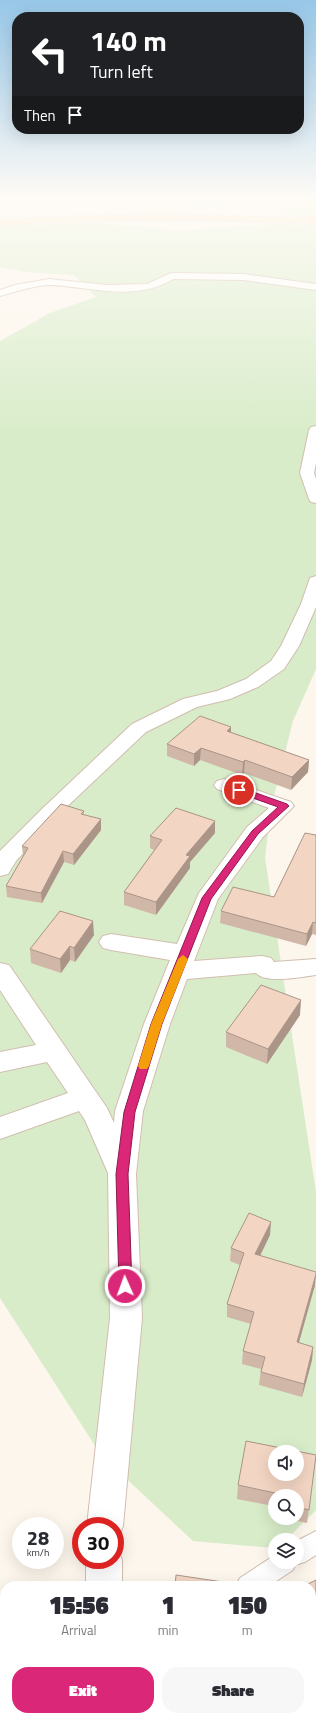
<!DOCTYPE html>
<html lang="en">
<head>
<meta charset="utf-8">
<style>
  body { margin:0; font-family:"Titillium Web",sans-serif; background:#f7f7f7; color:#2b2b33; height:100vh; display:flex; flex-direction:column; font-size:15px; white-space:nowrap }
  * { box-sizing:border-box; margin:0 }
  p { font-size:13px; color:#7c7c81 }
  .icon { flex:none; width:22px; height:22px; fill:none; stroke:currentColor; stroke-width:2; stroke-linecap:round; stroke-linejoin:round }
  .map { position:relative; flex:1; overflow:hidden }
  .side { position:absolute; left:0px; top:1581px; width:316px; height:140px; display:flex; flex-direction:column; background:#fff; border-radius:16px 16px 0 0; box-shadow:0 4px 16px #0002 }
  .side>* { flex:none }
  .top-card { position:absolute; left:12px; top:12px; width:292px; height:122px; border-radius:16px; box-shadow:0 4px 16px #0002; background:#202124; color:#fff; overflow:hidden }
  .buttons { position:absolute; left:268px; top:1445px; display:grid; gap:8px }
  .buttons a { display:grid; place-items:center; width:36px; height:36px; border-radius:50%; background:#fff; box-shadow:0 4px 16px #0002; font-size:20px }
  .speed { position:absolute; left:12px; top:1517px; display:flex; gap:8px; font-size:20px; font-weight:700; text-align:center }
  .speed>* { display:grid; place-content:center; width:52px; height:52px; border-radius:50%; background:#fff; box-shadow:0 4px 16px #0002; line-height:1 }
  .speed small { font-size:10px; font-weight:400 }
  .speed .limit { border:6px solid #d22; background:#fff; color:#111 }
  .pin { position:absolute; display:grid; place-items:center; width:34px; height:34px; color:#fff; margin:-17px; border:2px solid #fff; border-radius:50%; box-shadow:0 1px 4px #0007 }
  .me { position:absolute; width:44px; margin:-22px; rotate:358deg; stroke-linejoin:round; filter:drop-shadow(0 0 3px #0008) }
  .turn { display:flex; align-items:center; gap:14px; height:84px; padding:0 12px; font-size:18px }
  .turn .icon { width:52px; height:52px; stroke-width:2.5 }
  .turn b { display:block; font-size:28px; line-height:34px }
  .then { display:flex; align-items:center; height:38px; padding:0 12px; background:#0003; gap:8px; font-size:15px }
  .eta { display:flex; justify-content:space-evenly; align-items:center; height:68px; text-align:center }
  .eta b { font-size:24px; font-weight:800; line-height:28px }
  .cta { display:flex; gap:8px; margin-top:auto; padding:8px 12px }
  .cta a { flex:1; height:46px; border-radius:16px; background:#db2777; color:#fff; font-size:16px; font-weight:800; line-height:46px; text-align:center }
  .cta a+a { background:#f7f7f7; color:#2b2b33 }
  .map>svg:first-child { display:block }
  .green { fill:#d8ecc9; fill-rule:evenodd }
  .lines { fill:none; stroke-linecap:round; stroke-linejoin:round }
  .service-casing { stroke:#d1beb0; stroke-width:2 }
  .minor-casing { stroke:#d1beb0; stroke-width:2 }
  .tertiary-casing { stroke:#d1beb0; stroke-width:2 }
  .primary-casing { stroke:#dad1cd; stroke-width:2 }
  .service { fill:#fff; fill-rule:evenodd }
  .minor { fill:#fff; fill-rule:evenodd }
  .tertiary { fill:#fff; fill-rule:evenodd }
  .primary { fill:#fbd9a5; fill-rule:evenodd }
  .wall { fill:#d1b7a8; fill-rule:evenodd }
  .shaded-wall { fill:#aa9588 }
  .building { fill:#f3d5c3; stroke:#aa9588; fill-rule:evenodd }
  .route { fill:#db2777; stroke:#8e194d }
  .slow { fill:#f59e0b }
</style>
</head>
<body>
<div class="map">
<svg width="316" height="1721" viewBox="0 0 316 1721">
  <rect width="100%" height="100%" fill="#fdf6ec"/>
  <g class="green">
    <path d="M 109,199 L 191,200 L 316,206 L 316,217 L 236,209 L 73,201 Z"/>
    <path d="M 96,223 L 179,230 L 279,224 L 316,226 L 316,669 L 293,721 L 271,808 L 265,858 L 316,1192 L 316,1510 L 286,1540 L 275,1540 L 275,1548 L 193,1541 L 101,1455 L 0,1298 L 0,341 L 50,313 L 96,297 L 74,275 L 25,272 L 0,267 L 0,226 ZM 275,1452 L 297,1452 L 297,1474 L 275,1474 ZM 275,1496 L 297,1496 L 297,1518 L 275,1518 Z"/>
  </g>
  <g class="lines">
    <defs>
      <g id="service">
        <path d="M 316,1531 L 316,1555 L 305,1562 L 295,1565 L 293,1570 L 269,1586 L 236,1586 L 240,1578 L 275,1555 L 275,1562 L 297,1562 L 297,1541 Z"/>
        <path d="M 233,1716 L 261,1716 L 263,1721 L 235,1721 Z"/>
      </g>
      <g id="minor">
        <path d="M 171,273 L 244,274 L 316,284 L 316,290 L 244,280 L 173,279 C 137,302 90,287 51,285 C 34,285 16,292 0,296 L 0,290 L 15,285 L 49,279 L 108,285 L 147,284 Z"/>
        <path d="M 316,426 L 316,463 L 314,473 L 316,479 L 316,503 L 311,502 L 309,499 L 300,473 L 309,430 L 311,427 Z"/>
        <path d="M 316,576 L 316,607 L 299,646 L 284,669 L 258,687 L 230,699 L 197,707 L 146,732 L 57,816 L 16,861 L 8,874 L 0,876 L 0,851 L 43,808 L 132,724 L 183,699 L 217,691 L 246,679 L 271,661 L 281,646 L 301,604 L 310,578 Z"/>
        <path d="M 224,779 L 291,802 L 294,806 L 263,837 L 218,899 L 194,961 L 262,956 L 271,958 L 274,962 L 316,959 L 316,975 C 301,977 266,984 256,973 L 187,979 L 170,1024 L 143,1111 L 136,1174 L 142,1318 L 123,1526 L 118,1539 L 115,1540 L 115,1526 L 87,1526 L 110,1318 L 108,1173 L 85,1120 L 79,1111 L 0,1139 L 0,1117 L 68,1093 L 47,1062 L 0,1072 L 0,1052 L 36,1045 L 0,990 L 0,963 L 9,965 L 107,1108 L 114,1123 L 115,1111 L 144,1024 L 170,960 L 111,950 L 103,948 L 99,942 L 103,936 L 111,934 L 177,944 L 199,893 L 247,827 L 269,808 L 217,789 L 214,785 L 217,781 Z"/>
        <path d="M 115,1546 L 117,1547 L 122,1560 L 122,1586 L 86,1586 L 86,1560 L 115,1560 Z"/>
      </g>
      <g id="tertiary">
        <path d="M 5,1705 L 5,1716 L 42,1716 L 40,1721 L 0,1721 L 0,1714 Z"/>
        <path d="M 146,1716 L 188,1716 L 190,1721 L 148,1721 Z"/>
      </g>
      <path id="primary" d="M 158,214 L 316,218 L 316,224 C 211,219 105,219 0,225 L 0,219 L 79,216 Z"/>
    </defs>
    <use href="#service" class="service-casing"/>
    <use href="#minor" class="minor-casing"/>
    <use href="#tertiary" class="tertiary-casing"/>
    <use href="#primary" class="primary-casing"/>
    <use href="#service" class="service"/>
    <use href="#minor" class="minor"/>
    <use href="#tertiary" class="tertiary"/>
    <use href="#primary" class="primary"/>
  </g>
  <g class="wall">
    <path d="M 231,727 L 231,732 L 309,760 L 308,772 L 291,790 L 244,773 L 242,775 L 200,760 L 194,766 L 167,756 L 167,744 Z"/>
    <path d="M 84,811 L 84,815 L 101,819 L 101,830 L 74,865 L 64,862 L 42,903 L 7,897 L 6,886 L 23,856 L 22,846 Z"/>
    <path d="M 215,833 L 190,862 L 190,868 L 156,915 L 124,905 L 124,892 L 154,850 L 150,848 L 150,836 Z"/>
    <path d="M 316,835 L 316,935 L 312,934 L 306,946 L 220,923 L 221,911 L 274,897 Z"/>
    <path d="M 94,935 L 75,962 L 70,960 L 61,973 L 31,963 L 30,949 Z"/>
    <path d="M 300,1015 L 267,1064 L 226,1047 L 226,1032 Z"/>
    <path d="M 270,1235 L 260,1256 L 315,1285 L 299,1343 L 313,1347 L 312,1360 L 302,1397 L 259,1385 L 261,1369 L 242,1364 L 243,1351 L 251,1324 L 227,1317 L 227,1304 L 240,1265 L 230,1261 L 231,1248 Z"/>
    <path d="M 246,1441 L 316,1455 L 307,1523 L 283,1518 L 297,1518 L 297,1496 L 275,1496 L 275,1516 L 272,1516 L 273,1506 L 237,1499 L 238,1485 ZM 275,1452 L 297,1452 L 297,1474 L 275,1474 Z"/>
    <path d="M 311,1586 L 316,1721 L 305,1721 L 303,1716 L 311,1716 Z"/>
  </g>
  <g class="shaded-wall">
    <path d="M 231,727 L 231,740 L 227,731 Z"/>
    <path d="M 201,748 L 200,760 L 194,766 L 194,754 Z"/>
    <path d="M 245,760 L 244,773 L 242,775 L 243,762 Z"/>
    <path d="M 309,760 L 308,772 L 291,790 L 292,777 Z"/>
    <path d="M 101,819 L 101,830 L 74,865 L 73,854 Z"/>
    <path d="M 215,821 L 215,833 L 190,862 L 190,868 L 156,915 L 156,902 L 186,855 Z"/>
    <path d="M 63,851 L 64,862 L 42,903 L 41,893 Z"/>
    <path d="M 93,921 L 94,935 L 75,962 L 74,948 Z"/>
    <path d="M 313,922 L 312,934 L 306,946 L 307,934 Z"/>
    <path d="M 70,946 L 70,960 L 61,973 L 60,959 Z"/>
    <path d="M 301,1000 L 300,1015 L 267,1064 L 268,1049 Z"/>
    <path d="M 271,1222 L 270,1235 L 254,1268 L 255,1254 Z"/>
    <path d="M 316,1274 L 315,1285 L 295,1356 L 297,1342 Z"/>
    <path d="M 313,1347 L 312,1360 L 302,1397 L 304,1384 Z"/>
  </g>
  <g class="building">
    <path d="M 200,716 L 231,727 L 227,731 L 309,760 L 292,777 L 245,760 L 243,762 L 201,748 L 194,754 L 167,744 Z"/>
    <path d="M 61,804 L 84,811 L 81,814 L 101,819 L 73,854 L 63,851 L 41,893 L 6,886 L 28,848 L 22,846 Z"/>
    <path d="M 176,808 L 215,821 L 186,855 L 190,856 L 156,902 L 124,892 L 162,840 L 150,836 Z"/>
    <path d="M 305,833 L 316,835 L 316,923 L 313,922 L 307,934 L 221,911 L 233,887 L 274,897 Z"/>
    <path d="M 60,911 L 93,921 L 74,948 L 70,946 L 60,959 L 30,949 Z"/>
    <path d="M 261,985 L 301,1000 L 268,1049 L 226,1032 Z"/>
    <path d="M 249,1213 L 271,1222 L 255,1254 L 316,1272 L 316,1274 L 297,1342 L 313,1347 L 304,1384 L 261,1372 L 265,1357 L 243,1351 L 254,1312 L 227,1304 L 244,1253 L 231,1248 Z"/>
    <path d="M 246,1441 L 316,1455 L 309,1510 L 297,1507 L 297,1496 L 275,1496 L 275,1503 L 274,1502 L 275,1493 L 238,1485 ZM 275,1452 L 297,1452 L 297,1474 L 275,1474 Z"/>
    <path d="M 176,1575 L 223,1582 L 223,1586 L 175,1586 Z"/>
    <path d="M 316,1580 L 316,1721 L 315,1721 L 311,1712 L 311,1586 L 304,1586 Z"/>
  </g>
  <linearGradient id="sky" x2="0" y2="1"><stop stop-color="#97c7e8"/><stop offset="0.45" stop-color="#fefbf6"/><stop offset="1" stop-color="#fefbf6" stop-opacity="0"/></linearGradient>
  <rect width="316" height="439" fill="url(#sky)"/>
  <path class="route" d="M 236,788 L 242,788 L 287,804 L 289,806 L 258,834 L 211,899 L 162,1024 L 135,1112 L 128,1174 L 132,1286 L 130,1290 L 125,1292 L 121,1290 L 119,1286 L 116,1174 L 124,1112 L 151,1024 L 202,898 L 252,831 L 278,807 L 236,792 L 235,790 Z"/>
  <path class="slow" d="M 183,955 L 188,959 L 162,1024 L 149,1066 L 147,1069 L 140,1069 L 138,1066 L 151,1024 L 178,959 Z"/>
</svg>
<div class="buttons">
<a><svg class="icon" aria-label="sound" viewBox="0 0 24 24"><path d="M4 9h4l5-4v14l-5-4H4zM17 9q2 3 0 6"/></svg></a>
<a><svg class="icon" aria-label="search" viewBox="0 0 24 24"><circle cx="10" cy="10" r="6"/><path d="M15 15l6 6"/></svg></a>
<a><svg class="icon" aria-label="layers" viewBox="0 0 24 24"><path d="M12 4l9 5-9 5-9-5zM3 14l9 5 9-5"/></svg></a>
</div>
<div class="speed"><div>28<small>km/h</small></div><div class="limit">30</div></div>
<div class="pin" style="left:239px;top:790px;background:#d93025"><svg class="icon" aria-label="arrive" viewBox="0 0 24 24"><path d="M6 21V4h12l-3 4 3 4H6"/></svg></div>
<svg class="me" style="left:125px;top:1286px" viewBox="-20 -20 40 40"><circle r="17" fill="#db2777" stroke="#fff" stroke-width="3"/><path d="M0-11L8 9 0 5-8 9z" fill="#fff"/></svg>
<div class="top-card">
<div class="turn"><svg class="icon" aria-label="left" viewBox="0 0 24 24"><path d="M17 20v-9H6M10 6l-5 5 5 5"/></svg><div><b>140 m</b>Turn left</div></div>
<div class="then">Then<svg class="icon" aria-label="arrive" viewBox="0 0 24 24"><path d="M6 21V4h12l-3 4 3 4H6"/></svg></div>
</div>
<section class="side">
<div class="eta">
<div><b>15:56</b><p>Arrival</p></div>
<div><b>1</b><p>min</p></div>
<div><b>150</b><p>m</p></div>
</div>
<div class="cta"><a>Exit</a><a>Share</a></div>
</section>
</div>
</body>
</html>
